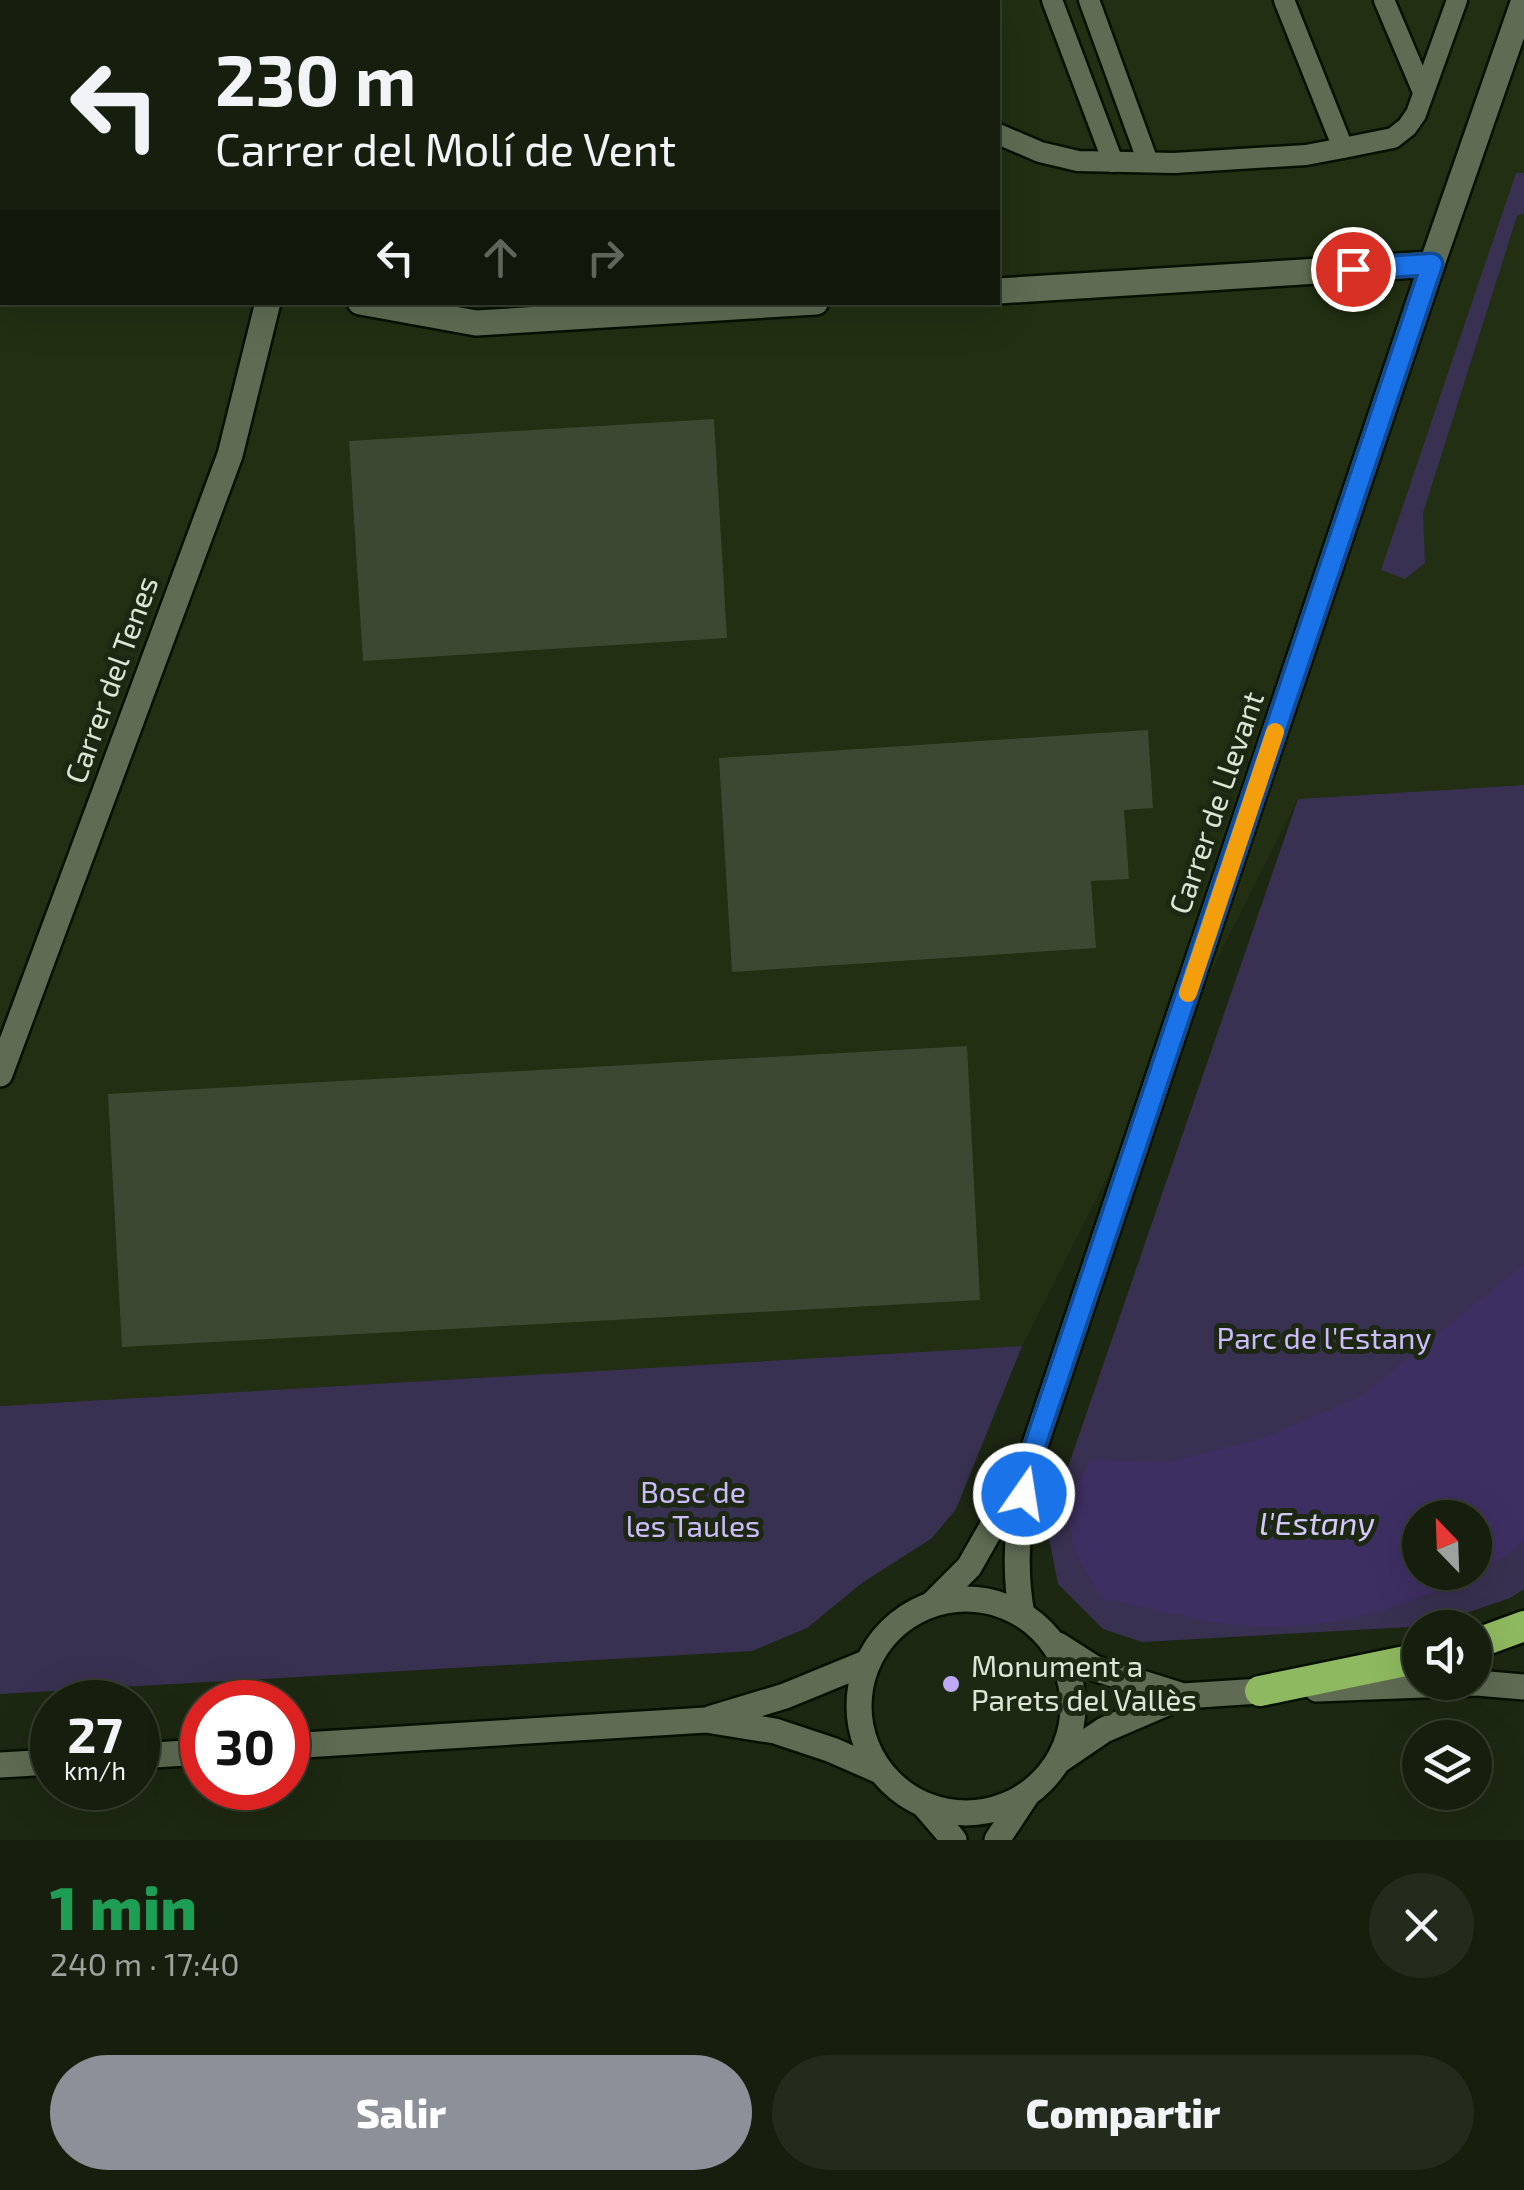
<!DOCTYPE html>
<html lang="es">
<head>
<meta charset="utf-8">
<style>
  body { margin:0; font-family:"Exo 2",sans-serif; background:#232b1c; color:#f1f3f6; height:100vh; display:flex; flex-direction:column; font-size:38px; white-space:nowrap }
  * { box-sizing:border-box; margin:0 }
  p { font-size:32px; color:#9ea29e }
  .icon { flex:none; width:55px; height:55px; fill:none; stroke:currentColor; stroke-width:2; stroke-linecap:round; stroke-linejoin:round }
  .map { position:relative; height:1840px; overflow:hidden }
  .panel { display:flex; flex-direction:column; background:#161e0e; flex:1 }
  .panel>* { flex:none }
  .guide { position:absolute; left:0px; top:0px; width:1000px; height:305px; box-shadow:0 10px 40px #0002,0 0 0 2px #353c2e; background:#161e0e; color:#f1f3f6; overflow:hidden }
  .needle { width:65px; rotate:337deg }
  .controls { position:absolute; left:1402px; top:1500px; display:grid; gap:20px }
  .controls a { display:grid; place-items:center; width:90px; height:90px; border-radius:50%; background:#161e0e; box-shadow:0 10px 40px #0002,0 0 0 2px #353c2e; font-size:50px }
  .speed { position:absolute; left:30px; top:1680px; display:flex; gap:20px; font-size:50px; font-weight:700; text-align:center }
  .speed>* { display:grid; place-content:center; width:130px; height:130px; border-radius:50%; background:#161e0e; box-shadow:0 10px 40px #0002,0 0 0 2px #353c2e; line-height:1 }
  .speed small { font-size:25px; font-weight:400 }
  .speed .limit { border:15px solid #d22; background:#fff; color:#111 }
  .pin { position:absolute; display:grid; place-items:center; width:85px; height:85px; color:#fff; margin:-42px; border:5px solid #fff; border-radius:50%; box-shadow:0 2px 10px #0007 }
  .me { position:absolute; width:110px; margin:-55px; rotate:13deg; stroke-linejoin:round; filter:drop-shadow(0 0 8px #0008) }
  .turn { display:flex; align-items:center; gap:35px; height:210px; padding:0 50px; font-size:45px }
  .turn .icon { width:130px; height:130px; stroke-width:2.5 }
  .turn b { display:block; font-size:70px; line-height:85px }
  .lanes { display:flex; align-items:center; height:95px; padding:0 50px; background:#0003; justify-content:center; gap:50px; direction:ltr }
  .lanes .off { opacity:.35 }
  .round { display:grid; place-items:center; flex:none; width:105px; height:105px; border-radius:52px; background:#232b1c }
  .headline { display:flex; align-items:center; justify-content:space-between; height:170px; padding:0 50px }
  h1 { font-size:60px; font-weight:800; line-height:75px; color:#1e9e55 }
  .action { display:flex; gap:20px; margin-top:auto; padding:20px 50px }
  .action a { flex:1; height:115px; border-radius:60px; background:#8c9099; color:#fff; font-size:40px; font-weight:800; line-height:115px; text-align:center }
  .action a+a { background:#232b1c; color:#f1f3f6 }
  .map>svg:first-child { display:block }
  .built { fill:#222f12; fill-rule:evenodd }
  .green { fill:#393151; fill-rule:evenodd }
  .water { fill:#3e2f62 }
  .building { fill:#3c4831 }
  .lines { fill:none; stroke-linecap:round; stroke-linejoin:round }
  .lane-casing { stroke:#071100; stroke-width:25 }
  .street-casing { stroke:#071100; stroke-width:30 }
  .secondary-casing { stroke:#071100; stroke-width:30 }
  .highway-casing { stroke:#071100; stroke-width:35 }
  .lane { stroke:#5f6c53; stroke-width:20 }
  .street { stroke:#5f6c53; stroke-width:25 }
  .secondary { stroke:#5f6c53; stroke-width:25 }
  .highway { stroke:#8fb960; stroke-width:30 }
  .route-casing { stroke:#114b97; stroke-width:25 }
  .route { stroke:#1a73e8; stroke-width:18 }
  .slow { stroke:#f59e0b; stroke-width:18 }
  .poi-dot { fill:#bda9f5; stroke:#1d2812; stroke-width:4 }
  .labels { text-anchor:middle; stroke-width:10; stroke-linejoin:round; paint-order:stroke }
  .street-label { font-size:30px; fill:#dde5d7; stroke:#1d2812 }
  .park-label { font-size:30px; fill:#ccbcfe; stroke:#1d2812 }
  .poi-label { font-size:30px; fill:#dde5d7; stroke:#1d2812; text-anchor:start }
  .water-label { font-size:32px; font-style:italic; fill:#d5c9fc; stroke:#1d2812 }
</style>
</head>
<body>
<div class="map">
<svg width="1524" height="1840" viewBox="0 0 1524 1840">
  <rect width="100%" height="100%" fill="#1d2812"/>
  <path class="built" d="M 0,0 L 1524,0 L 1524,785 L 1298,799 L 1022,1346 L 0,1406 ZM 2,2 L 998,2 L 998,302 L 2,302 Z"/>
  <g class="green">
    <path d="M 1516,173 L 1524,173 L 1524,213 L 1517,216 L 1423,513 L 1425,563 L 1405,579 L 1381,570 Z"/>
    <path d="M 1524,785 L 1524,1589 L 1510,1598 L 1428,1626 L 1142,1642 L 1103,1629 L 1058,1584 L 1047,1528 L 1298,799 ZM 1420,1518 L 1475,1518 L 1475,1572 L 1420,1572 Z"/>
    <path d="M 1022,1346 L 956,1509 L 932,1538 L 862,1583 L 807,1628 L 752,1651 L 0,1694 L 0,1406 Z"/>
  </g>
  <path class="water" d="M 1524,1264 L 1524,1540 L 1508,1554 L 1475,1572 L 1475,1518 L 1420,1518 L 1420,1572 L 1475,1572 C 1407,1609 1323,1632 1246,1626 C 1198,1622 1149,1607 1102,1599 L 1075,1552 L 1066,1506 L 1090,1460 L 1168,1462 L 1263,1438 L 1361,1396 Z"/>
  <g class="building">
    <path d="M 714,419 L 727,638 L 363,661 L 349,441 Z"/>
    <path d="M 1148,730 L 1153,808 L 1124,810 L 1129,879 L 1091,881 L 1096,948 L 732,972 L 719,758 Z"/>
    <path d="M 967,1046 L 980,1300 L 122,1347 L 108,1094 Z"/>
  </g>
  <g class="lines">
    <defs>
      <g id="lane">
        <path d="M 923,0 L 924,2"/>
        <path d="M 1052,0 L 1113,162"/>
        <path d="M 1089,0 L 1148,162"/>
        <path d="M 1284,0 L 1343,148"/>
        <path d="M 1384,0 L 1423,92"/>
        <path d="M 998,134 L 1040,152 L 1078,161 L 1174,163 L 1306,155 L 1343,148 L 1393,138 L 1407,127 L 1416,114 L 1457,0"/>
      </g>
      <g id="street">
        <path d="M 249,0 L 250,2"/>
        <path d="M 998,291 L 1432,264"/>
        <path d="M 360,302 L 476,323 L 816,302"/>
        <path d="M 0,1074 L 230,455 L 268,302"/>
        <path d="M 932,1604 L 969,1567 L 1030,1460 L 1432,264 L 1524,0"/>
        <path d="M 1022,1614 C 1013,1567 1018,1525 1026,1480"/>
        <path d="M 924,1805 L 954,1840"/>
        <path d="M 997,1840 L 1026,1796"/>
      </g>
      <g id="secondary">
        <circle cx="966" cy="1706" r="107"/>
        <path d="M 1058,1645 L 1094,1668 L 1183,1696 L 1277,1690"/>
        <path d="M 1317,1689 L 1477,1683 L 1524,1687"/>
        <path d="M 712,1718 L 785,1696 L 868,1662"/>
        <path d="M 288,1746 L 706,1720 L 775,1731 L 832,1750 L 880,1771"/>
        <path d="M 138,1756 L 202,1752"/>
        <path d="M 1060,1760 L 1104,1730 L 1183,1696"/>
        <path d="M 0,1765 L 52,1762"/>
      </g>
      <g id="highway">
        <path d="M 1475,1644 L 1524,1626"/>
        <path d="M 1260,1691 L 1420,1658"/>
      </g>
    </defs>
    <use href="#lane" class="lane-casing"/>
    <use href="#street" class="street-casing"/>
    <use href="#secondary" class="secondary-casing"/>
    <use href="#highway" class="highway-casing"/>
    <use href="#lane" class="lane"/>
    <use href="#street" class="street"/>
    <use href="#secondary" class="secondary"/>
    <use href="#highway" class="highway"/>
  </g>
  <g class="lines">
    <defs>
      <path id="route" d="M 1024,1494 L 1030,1460 L 1432,264 L 1353,269"/>
    </defs>
    <use href="#route" class="route-casing"/>
    <use href="#route" class="route"/>
    <path class="slow" d="M 1188,993 L 1275,732"/>
  </g>
  <circle class="poi-dot" cx="951" cy="1684" r="10"/>
  <g class="labels">
    <g class="street-label">
      <text transform="translate(112 680) rotate(-70)" y="10">Carrer del Tenes</text>
      <text transform="translate(1217 803) rotate(-71)" y="10">Carrer de Llevant</text>
    </g>
    <g class="park-label">
      <text x="1324" y="1349">Parc de l'Estany</text>
      <text x="693" y="1503">Bosc de<tspan x="693" dy="34">les Taules</tspan></text>
    </g>
    <g class="poi-label">
      <text x="971" y="1677">Monument a<tspan x="971" dy="34">Parets del Vallès</tspan></text>
    </g>
    <g class="water-label">
      <text x="1317" y="1535">l'Estany</text>
    </g>
  </g>
</svg>
<div class="controls">
<a><svg class="needle" viewBox="-14 -14 28 28"><path d="M0-13l5 13h-10z" fill="#e53935"/><path d="M0 13l5-13h-10z" fill="#9ea29e"/></svg></a>
<a><svg class="icon" aria-label="sound" viewBox="0 0 24 24"><path d="M4 9h4l5-4v14l-5-4H4zM17 9q2 3 0 6"/></svg></a>
<a><svg class="icon" aria-label="layers" viewBox="0 0 24 24"><path d="M12 4l9 5-9 5-9-5zM3 14l9 5 9-5"/></svg></a>
</div>
<div class="speed"><div>27<small>km/h</small></div><div class="limit">30</div></div>
<div class="pin" style="left:1353px;top:269px;background:#d93025"><svg class="icon" aria-label="arrive" viewBox="0 0 24 24"><path d="M6 21V4h12l-3 4 3 4H6"/></svg></div>
<svg class="me" style="left:1024px;top:1494px" viewBox="-20 -20 40 40"><circle r="17" fill="#1a73e8" stroke="#fff" stroke-width="3"/><path d="M0-11L8 9 0 5-8 9z" fill="#fff"/></svg>
<div class="guide">
<div class="turn"><svg class="icon" aria-label="left" viewBox="0 0 24 24"><path d="M17 20v-9H6M10 6l-5 5 5 5"/></svg><div><b>230 m</b>Carrer del Molí de Vent</div></div>
<div class="lanes"><svg class="icon" aria-label="left" viewBox="0 0 24 24"><path d="M17 20v-9H6M10 6l-5 5 5 5"/></svg><svg class="icon off" aria-label="ahead" viewBox="0 0 24 24"><path d="M12 20V5M6 11l6-6 6 6"/></svg><svg class="icon off" aria-label="right" viewBox="0 0 24 24"><path d="M7 20v-9h11M14 6l5 5-5 5"/></svg></div>
</div>
</div>
<section class="panel">
<div class="headline"><div><h1>1 min</h1><p>240 m · 17:40</p></div><a class="round"><svg class="icon" aria-label="close" viewBox="0 0 24 24"><path d="M6 6l12 12M18 6L6 18"/></svg></a></div>
<div class="action"><a>Salir</a><a>Compartir</a></div>
</section>
</body>
</html>
